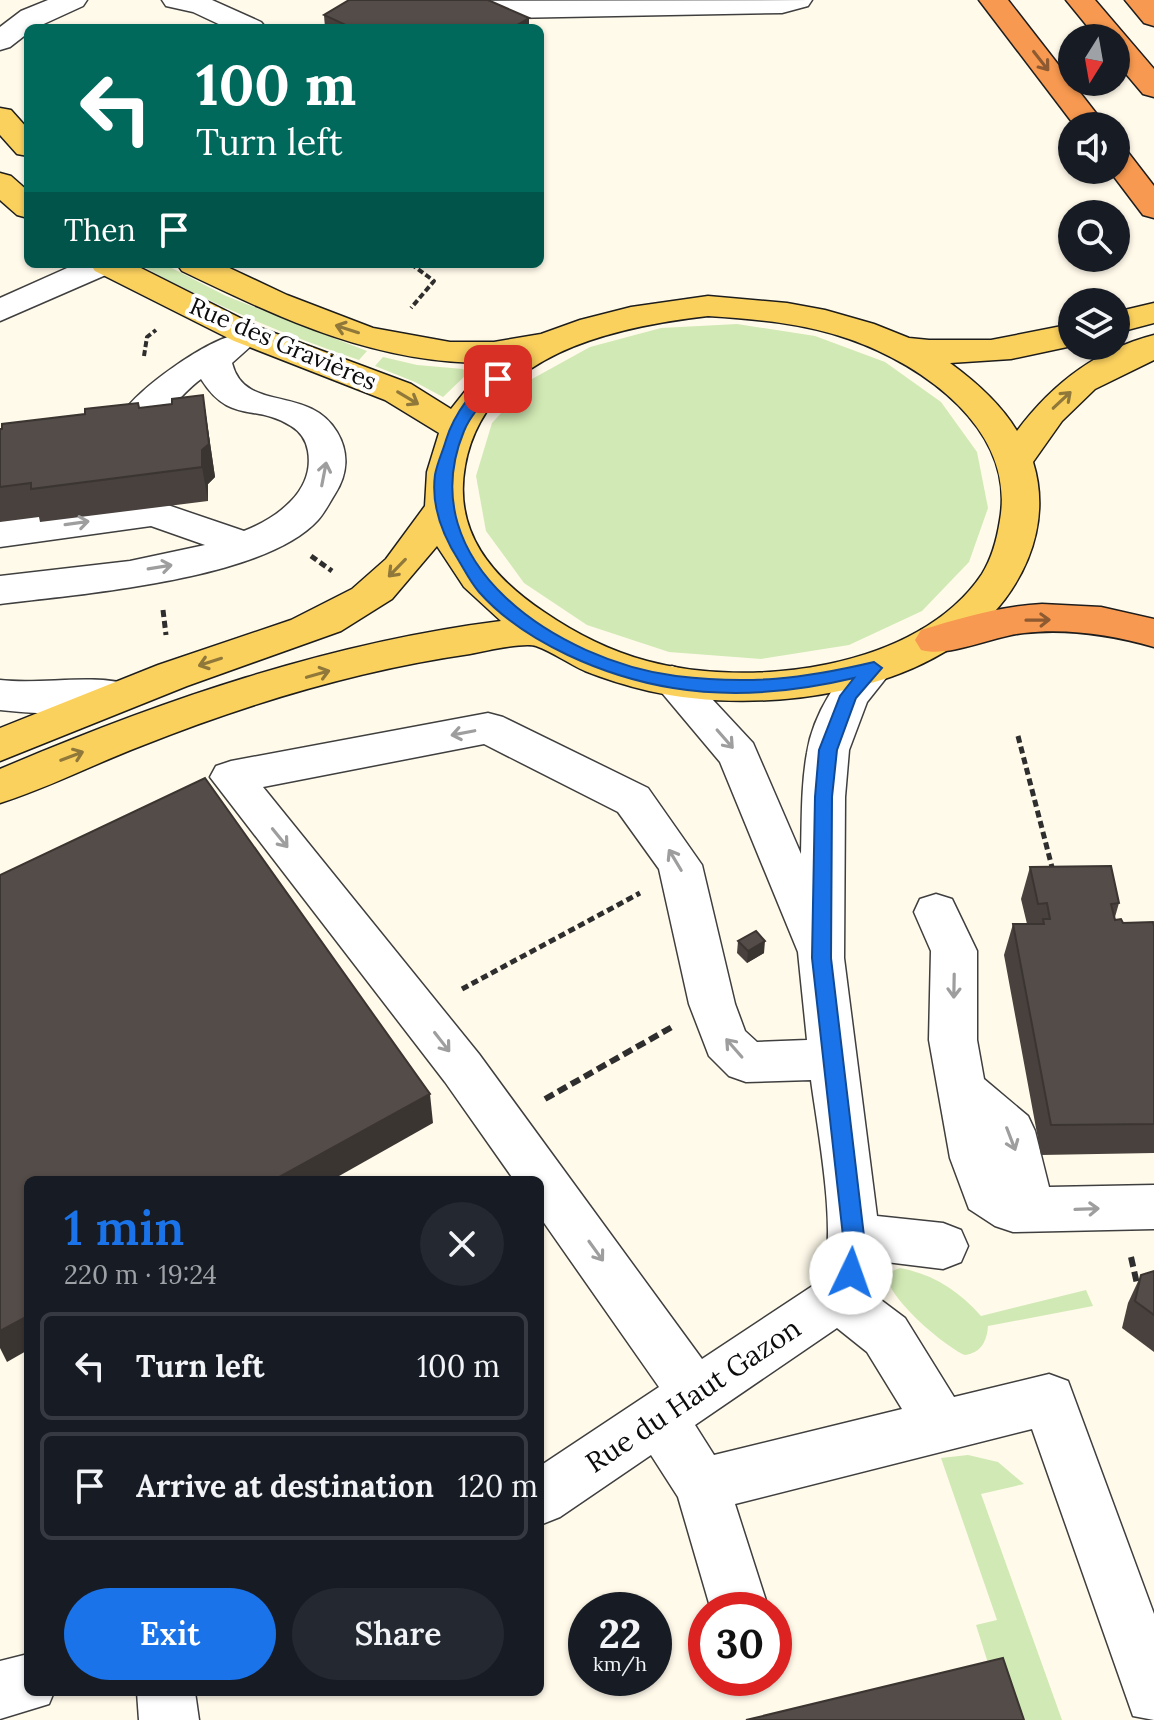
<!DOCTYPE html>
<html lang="en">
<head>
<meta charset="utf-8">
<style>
  body { margin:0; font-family:Lora,serif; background:#242831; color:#f1f3f6; height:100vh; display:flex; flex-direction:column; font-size:30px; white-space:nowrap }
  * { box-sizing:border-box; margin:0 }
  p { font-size:26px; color:#9ea1a6 }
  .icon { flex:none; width:44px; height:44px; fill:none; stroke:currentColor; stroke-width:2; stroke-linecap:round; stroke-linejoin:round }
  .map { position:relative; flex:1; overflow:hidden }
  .side { position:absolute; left:24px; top:1176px; width:520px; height:520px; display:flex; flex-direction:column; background:#171b24; border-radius:12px; box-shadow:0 2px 6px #0004 }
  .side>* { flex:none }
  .hud { position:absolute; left:24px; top:24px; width:520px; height:244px; border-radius:12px; box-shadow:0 2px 6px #0004; background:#00695c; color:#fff; overflow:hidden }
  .needle { width:52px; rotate:191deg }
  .tools { position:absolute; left:1058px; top:24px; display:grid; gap:16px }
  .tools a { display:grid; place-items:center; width:72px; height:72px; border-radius:50%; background:#171b24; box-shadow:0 2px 6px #0004; font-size:40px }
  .speed { position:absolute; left:568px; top:1592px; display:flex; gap:16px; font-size:40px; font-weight:700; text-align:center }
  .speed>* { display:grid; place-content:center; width:104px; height:104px; border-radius:50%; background:#171b24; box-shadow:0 2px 6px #0004; line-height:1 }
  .speed small { font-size:20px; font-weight:400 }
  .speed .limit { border:12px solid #d22; background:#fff; color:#111 }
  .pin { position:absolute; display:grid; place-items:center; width:68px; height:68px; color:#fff; margin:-34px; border-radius:16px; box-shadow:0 4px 12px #0006 }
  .me { position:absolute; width:88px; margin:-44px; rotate:3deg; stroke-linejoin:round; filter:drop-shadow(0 0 6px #0008) }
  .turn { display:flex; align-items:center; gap:28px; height:168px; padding:0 40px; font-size:36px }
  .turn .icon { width:104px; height:104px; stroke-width:2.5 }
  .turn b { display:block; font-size:56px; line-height:68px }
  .then { display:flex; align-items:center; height:76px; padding:0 40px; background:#0003; gap:16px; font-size:30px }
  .round { display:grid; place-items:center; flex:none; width:84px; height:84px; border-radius:42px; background:#242831 }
  .head { display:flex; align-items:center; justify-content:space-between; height:136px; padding:0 40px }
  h1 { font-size:48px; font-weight:600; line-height:60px; color:#1a73e8 }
  .action { display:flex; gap:16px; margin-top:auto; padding:16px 40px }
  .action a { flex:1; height:92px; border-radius:48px; background:#1a73e8; color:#fff; font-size:32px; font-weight:600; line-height:92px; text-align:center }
  .action a+a { background:#242831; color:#f1f3f6 }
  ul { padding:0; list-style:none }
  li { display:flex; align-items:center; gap:24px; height:108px; margin:0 16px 12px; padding:0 24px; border:4px solid #363941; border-radius:12px }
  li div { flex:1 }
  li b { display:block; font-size:30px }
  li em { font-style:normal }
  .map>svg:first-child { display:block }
  .green { fill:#d1e9b4 }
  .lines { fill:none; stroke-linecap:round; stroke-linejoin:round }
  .minor-casing { stroke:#3f3f3f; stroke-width:3 }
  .major-casing { stroke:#1d1d1d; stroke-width:3 }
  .highway-casing { stroke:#1d1d1d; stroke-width:3 }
  .path-far2 { stroke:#2e2e2e; stroke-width:4; stroke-dasharray:6 3; stroke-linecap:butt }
  .path-far1 { stroke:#2e2e2e; stroke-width:5; stroke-dasharray:7 4; stroke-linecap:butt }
  .path { stroke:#2e2e2e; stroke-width:6; stroke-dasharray:10 5; stroke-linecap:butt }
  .minor { fill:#fff; fill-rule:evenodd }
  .major { fill:#fbd15e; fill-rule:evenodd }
  .highway { fill:#f79950; fill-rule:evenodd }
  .wall { fill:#48413e }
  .shaded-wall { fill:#3b3532 }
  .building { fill:#544c48; stroke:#3b3532; stroke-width:2 }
  .oneway { stroke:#8d5a31 }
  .oneway2 { stroke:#8f7839 }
  .oneway3 { stroke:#9e9e9e }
  .route { fill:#1a73e8; stroke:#114b97; stroke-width:2 }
  .labels { text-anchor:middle; stroke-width:8; stroke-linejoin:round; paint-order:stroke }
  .far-street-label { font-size:24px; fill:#0c0c0c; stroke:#fff }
  .street-label { font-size:28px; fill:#0c0c0c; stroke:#fff }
</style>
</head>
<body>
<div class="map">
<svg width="1154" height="1720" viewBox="0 0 1154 1720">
  <rect width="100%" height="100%" fill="#fffaea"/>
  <g class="green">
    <path d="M 138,264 L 164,264 L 226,296 L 367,351 L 359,360 C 282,334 209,303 138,264 Z"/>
    <path d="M 737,324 L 815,336 L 885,362 L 941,402 L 977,452 L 988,508 L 969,562 L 922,611 L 849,645 L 761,659 L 669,652 L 587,625 L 524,583 L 486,531 L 476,476 L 492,423 L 532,379 L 590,347 L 661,328 Z"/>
    <path d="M 383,357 L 417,365 L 463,369 L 467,374 L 443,397 L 415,382 L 375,366 Z"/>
    <path d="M 900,1268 C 933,1274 959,1291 981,1316 L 1086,1290 L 1093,1306 L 988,1326 C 987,1341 981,1353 965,1355 C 944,1346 884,1295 887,1273 Z"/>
    <path d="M 968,1455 L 998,1462 L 1024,1484 L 981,1494 L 1062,1720 L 1006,1720 L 976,1625 L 997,1620 L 941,1458 Z"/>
  </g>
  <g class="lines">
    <defs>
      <g id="minor">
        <path d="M 48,0 L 87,0 L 83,6 L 35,28 L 28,28 L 28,33 L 10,47 L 0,50 L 0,27 L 21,11 Z"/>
        <path d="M 162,0 L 212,0 L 261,22 L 266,28 L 227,28 L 193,12 L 166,6 Z"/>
        <path d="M 420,0 L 460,1 L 812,0 L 808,6 L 782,13 L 456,19 L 424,6 Z"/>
        <path d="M 76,264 L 120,264 L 115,271 L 0,321 L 0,298 Z"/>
        <path d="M 234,335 L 246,338 L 251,346 L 232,363 C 245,414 308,384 337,432 C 349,452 348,474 335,494 C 330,502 325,512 318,520 C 264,580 80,594 0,604 L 0,576 L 130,561 L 205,545 L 151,526 L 0,547 L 0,521 L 153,500 L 244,531 C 277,518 315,491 308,451 C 306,440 301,432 291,426 C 255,403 230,425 201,379 C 177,396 160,431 127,422 L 122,414 C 140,387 203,343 234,335 Z"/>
        <path d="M 874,653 L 888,658 L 894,668 L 867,702 L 849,750 L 845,797 L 844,958 L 877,1216 L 943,1223 L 961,1230 L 968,1246 L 961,1262 L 943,1269 L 878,1261 L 877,1273 L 869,1291 L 905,1318 L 954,1397 L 1049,1374 L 1068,1381 L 1154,1614 L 1154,1720 L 1133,1716 L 1032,1429 L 735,1504 L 769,1610 L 711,1610 L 678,1497 L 651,1455 L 560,1517 L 540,1525 L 540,1466 L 659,1387 L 540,1217 L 540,1180 L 514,1180 L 445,1082 L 210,777 L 216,766 L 231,761 L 488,713 L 503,717 L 648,788 L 702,865 L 735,1004 L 745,1031 L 757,1042 L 807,1040 L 798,952 L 720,762 L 652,681 L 658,671 L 672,666 L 686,671 L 753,743 L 801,854 C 802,821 801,786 807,753 C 812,719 840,664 874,653 ZM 484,744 L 618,812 L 659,869 L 689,1004 L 709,1056 L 729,1076 L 746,1082 L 811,1080 C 817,1127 840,1243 820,1281 L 702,1359 L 479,1054 L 263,787 ZM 837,1328 L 867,1352 L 902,1409 L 714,1455 L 695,1425 Z"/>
        <path d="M 0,680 C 42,685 91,673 132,685 L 138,696 L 132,707 C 95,718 38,714 0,710 Z"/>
        <path d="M 936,894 L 952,899 L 977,951 L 977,1040 L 984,1079 L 1028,1116 L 1035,1131 L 1049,1187 L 1154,1185 L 1154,1229 L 1013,1232 L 995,1226 L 969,1209 L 950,1158 L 929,1040 L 931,951 L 914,912 L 920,899 Z"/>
        <path d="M 28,1654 L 28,1692 L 54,1692 L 49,1704 L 0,1719 L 0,1661 Z"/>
        <path d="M 137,1692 L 195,1692 L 199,1720 L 139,1720 Z"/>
      </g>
      <g id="major">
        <path d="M 0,108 L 11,110 L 28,129 L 28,156 L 17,154 L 0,135 Z"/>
        <path d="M 0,173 L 11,176 L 28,191 L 28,218 L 17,215 L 0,200 Z"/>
        <path d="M 90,264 L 133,264 L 258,327 L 411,384 L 451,409 L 478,375 L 493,363 C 378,365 284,320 182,271 L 177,264 L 221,264 L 287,295 L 373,328 L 450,342 L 494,342 L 541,334 L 580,320 L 631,307 L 708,296 L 787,303 L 825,310 L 874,324 L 909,338 L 929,340 L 991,340 L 1072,324 L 1072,346 L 1011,359 L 950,363 C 976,382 1000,403 1017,431 C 1052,384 1096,350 1154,335 L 1154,360 L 1095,389 L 1062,421 L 1033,462 C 1048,510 1035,559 1005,599 C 932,696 759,716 649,691 C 628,686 605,679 585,671 C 569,664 553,652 536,646 C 524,642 484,651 470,654 C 357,670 247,704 141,746 C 94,764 48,788 0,803 L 0,769 C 160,701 327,643 501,621 L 464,587 L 437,546 L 392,599 L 341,631 L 187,686 L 0,761 L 0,728 L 158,665 L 291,620 L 352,589 L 386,559 L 425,506 L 427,472 L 439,433 L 385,400 L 234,341 L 95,271 ZM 708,316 C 756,319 803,323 849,339 C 924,365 1016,430 1000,520 C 997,539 992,558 982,574 C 918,670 749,689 647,661 C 610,651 576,634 544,612 C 492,577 453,532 465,466 C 485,354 613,327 708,316 Z"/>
        <path d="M 1154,303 L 1154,323 L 1116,333 L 1116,312 Z"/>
      </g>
      <g id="highway">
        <path d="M 979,0 L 1008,0 L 1106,126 L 1075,126 Z"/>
        <path d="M 1066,0 L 1095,0 L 1154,69 L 1154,97 L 1143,94 L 1116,62 L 1116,38 L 1097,38 Z"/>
        <path d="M 1125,0 L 1154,0 L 1154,26 L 1144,23 Z"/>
        <path d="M 1116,149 L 1127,151 L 1154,186 L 1154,218 L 1143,215 L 1109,170 L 1116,170 Z"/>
        <path d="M 1042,604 L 1101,607 L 1154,619 L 1154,647 C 1112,635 1068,628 1024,633 C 993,636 949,658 921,650 L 915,640 L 921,630 C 961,618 1000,606 1042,604 Z"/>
      </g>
    </defs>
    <use href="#minor" class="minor-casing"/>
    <use href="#major" class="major-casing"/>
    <use href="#highway" class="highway-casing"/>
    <g class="path-far2">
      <path d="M 411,264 L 434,281 L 411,308"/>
      <path d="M 144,356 L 147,337 L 156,330"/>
    </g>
    <g class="path-far1">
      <path d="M 311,556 L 332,571"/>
      <path d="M 163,610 L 166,635"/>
      <path d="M 1018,736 L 1053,871"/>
      <path d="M 462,989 L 640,893"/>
    </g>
    <g class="path">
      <path d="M 545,1099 L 672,1027"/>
      <path d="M 1131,1257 L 1137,1284"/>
    </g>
    <use href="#minor" class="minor"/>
    <use href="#major" class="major"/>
    <use href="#highway" class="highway"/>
  </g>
  <g class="wall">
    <path d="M 324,15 L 529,28 L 325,28 Z"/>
    <path d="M 203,395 L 215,477 L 208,484 L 208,501 L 40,522 L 39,517 L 0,522 L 0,429 L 172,404 Z"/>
    <path d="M 1030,867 L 1119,903 L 1115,917 L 1115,920 L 1123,923 L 1154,926 L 1154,1153 L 1041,1155 L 1004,955 L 1013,924 L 1027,924 L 1021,899 Z"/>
    <path d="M 738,941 L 764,953 L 747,963 L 737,953 Z"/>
    <path d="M 1154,1271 L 1154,1352 L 1122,1328 L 1128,1303 L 1141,1275 Z"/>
  </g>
  <g class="shaded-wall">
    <path d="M 529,18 L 529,28 L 512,28 Z"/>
    <path d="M 203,395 L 215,477 L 208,484 L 208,501 L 202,467 Z"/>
    <path d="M 765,941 L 764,953 L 747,963 L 748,951 Z"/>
    <path d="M 430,1094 L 433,1123 L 332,1180 L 274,1180 Z"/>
    <path d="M 28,1316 L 28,1350 L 7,1362 L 0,1348 L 0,1331 Z"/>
  </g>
  <g class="building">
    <path d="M 349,0 L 488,0 L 529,18 L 512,28 L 352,28 L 324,15 Z"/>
    <path d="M 203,395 L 209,444 L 202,450 L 202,467 L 31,489 L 31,483 L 0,487 L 0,429 L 2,429 L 2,424 L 85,414 L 85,409 L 138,403 L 139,408 L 172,404 L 172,399 Z"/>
    <path d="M 205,778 L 430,1094 L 274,1180 L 28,1180 L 28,1316 L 0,1331 L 0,875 Z"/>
    <path d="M 1111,866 L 1119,903 L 1111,904 L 1115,920 L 1121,919 L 1123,923 L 1153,922 L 1154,926 L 1154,1124 L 1051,1125 L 1013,924 L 1044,924 L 1043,919 L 1050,919 L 1047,903 L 1038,904 L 1030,867 Z"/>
    <path d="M 756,931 L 765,941 L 748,951 L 738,941 Z"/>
    <path d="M 1154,1271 L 1154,1315 L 1135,1301 L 1141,1275 Z"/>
    <path d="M 1003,1658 L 1024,1720 L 746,1720 Z"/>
  </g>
  <defs><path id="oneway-shaft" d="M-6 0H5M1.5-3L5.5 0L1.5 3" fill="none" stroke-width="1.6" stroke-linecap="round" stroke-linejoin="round" transform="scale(2)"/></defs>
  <g class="oneway">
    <use href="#oneway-shaft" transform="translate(1041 61) rotate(52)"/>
    <use href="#oneway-shaft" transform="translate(1038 620) rotate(-1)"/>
  </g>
  <g class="oneway2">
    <use href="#oneway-shaft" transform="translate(347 329) rotate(-162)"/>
    <use href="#oneway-shaft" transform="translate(408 398) rotate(31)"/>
    <use href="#oneway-shaft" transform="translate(1062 400) rotate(-43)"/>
    <use href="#oneway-shaft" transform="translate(397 568) rotate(134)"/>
    <use href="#oneway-shaft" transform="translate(210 662) rotate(162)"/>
    <use href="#oneway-shaft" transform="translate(318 674) rotate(-16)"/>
    <use href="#oneway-shaft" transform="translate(72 756) rotate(-21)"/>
  </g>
  <g class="oneway3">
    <use href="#oneway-shaft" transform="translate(324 474) rotate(-79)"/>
    <use href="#oneway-shaft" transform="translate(77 523) rotate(-8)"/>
    <use href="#oneway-shaft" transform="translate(160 567) rotate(-9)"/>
    <use href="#oneway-shaft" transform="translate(463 733) rotate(169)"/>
    <use href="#oneway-shaft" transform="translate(725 739) rotate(49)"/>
    <use href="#oneway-shaft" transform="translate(280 838) rotate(51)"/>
    <use href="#oneway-shaft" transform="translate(675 860) rotate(-121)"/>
    <use href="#oneway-shaft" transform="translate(954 986) rotate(91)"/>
    <use href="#oneway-shaft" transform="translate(442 1042) rotate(52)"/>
    <use href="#oneway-shaft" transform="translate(734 1048) rotate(-131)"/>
    <use href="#oneway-shaft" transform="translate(1011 1139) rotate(69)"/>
    <use href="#oneway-shaft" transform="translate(1087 1209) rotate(-2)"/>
    <use href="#oneway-shaft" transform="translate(596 1251) rotate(54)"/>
  </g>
  <path class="route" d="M 498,374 L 505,379 C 491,396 473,409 464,431 C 409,564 560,661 676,676 C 750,685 802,679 874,662 L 882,668 L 856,698 L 837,750 L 832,797 L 831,958 L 864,1236 L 859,1280 L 851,1283 L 844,1280 L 841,1273 L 843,1236 L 812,958 L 815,797 L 819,750 L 840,696 L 854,678 C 795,692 734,698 673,688 C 606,677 524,643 479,592 C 471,583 465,571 459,561 C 443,536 431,505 435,475 C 437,463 443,451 446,440 C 453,417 475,382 498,374 Z"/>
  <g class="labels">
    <g class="far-street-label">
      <text transform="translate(283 344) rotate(23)" y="8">Rue des Gravières</text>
    </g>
    <g class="street-label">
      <text transform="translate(693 1395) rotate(-34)" y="10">Rue du Haut Gazon</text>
    </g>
  </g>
</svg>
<div class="tools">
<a><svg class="needle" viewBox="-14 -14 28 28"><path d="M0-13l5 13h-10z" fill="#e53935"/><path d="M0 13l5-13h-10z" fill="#9ea1a6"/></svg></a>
<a><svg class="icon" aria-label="sound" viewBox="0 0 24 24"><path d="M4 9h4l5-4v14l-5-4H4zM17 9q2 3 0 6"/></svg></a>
<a><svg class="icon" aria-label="search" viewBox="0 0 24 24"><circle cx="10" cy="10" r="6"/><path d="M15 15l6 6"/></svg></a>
<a><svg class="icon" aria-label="layers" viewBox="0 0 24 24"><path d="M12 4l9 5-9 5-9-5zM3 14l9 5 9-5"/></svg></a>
</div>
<div class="speed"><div>22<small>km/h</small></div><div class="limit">30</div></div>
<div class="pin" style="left:498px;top:379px;background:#d93025"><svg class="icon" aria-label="arrive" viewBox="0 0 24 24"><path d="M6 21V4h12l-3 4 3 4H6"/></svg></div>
<svg class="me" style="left:851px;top:1273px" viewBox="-20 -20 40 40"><circle r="19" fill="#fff"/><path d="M0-13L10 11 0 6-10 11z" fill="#1a73e8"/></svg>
<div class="hud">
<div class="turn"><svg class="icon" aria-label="left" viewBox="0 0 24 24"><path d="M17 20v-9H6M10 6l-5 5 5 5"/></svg><div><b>100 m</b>Turn left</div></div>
<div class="then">Then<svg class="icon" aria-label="arrive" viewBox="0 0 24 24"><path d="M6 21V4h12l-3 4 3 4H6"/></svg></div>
</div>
<section class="side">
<div class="head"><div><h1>1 min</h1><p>220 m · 19:24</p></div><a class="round"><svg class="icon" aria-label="close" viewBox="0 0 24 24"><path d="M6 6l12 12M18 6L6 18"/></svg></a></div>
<ul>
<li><svg class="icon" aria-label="left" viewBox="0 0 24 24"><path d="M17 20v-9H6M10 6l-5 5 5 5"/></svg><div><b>Turn left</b></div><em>100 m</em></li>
<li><svg class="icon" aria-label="arrive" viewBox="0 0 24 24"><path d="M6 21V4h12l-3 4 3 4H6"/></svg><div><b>Arrive at destination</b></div><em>120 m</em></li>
</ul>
<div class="action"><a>Exit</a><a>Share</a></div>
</section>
</div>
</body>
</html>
